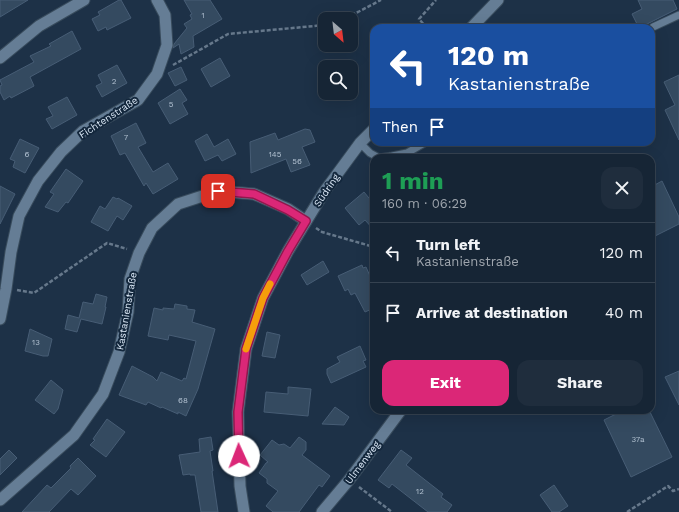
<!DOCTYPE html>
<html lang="en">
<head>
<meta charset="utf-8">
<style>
  body { margin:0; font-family:"Work Sans",sans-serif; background:#1f2d3d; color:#f1f3f6; height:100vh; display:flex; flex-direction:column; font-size:15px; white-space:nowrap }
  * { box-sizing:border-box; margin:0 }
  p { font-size:13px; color:#9ea5ad }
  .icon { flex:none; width:22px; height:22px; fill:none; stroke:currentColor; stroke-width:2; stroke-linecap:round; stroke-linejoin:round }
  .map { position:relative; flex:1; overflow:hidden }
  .drawer { position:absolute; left:370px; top:154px; width:285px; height:260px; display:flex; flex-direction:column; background:#162535; border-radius:12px; box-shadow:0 4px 16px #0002,0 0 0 1px #354250 }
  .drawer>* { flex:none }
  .banner { position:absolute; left:370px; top:24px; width:285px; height:122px; border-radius:12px; box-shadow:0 4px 16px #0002,0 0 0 1px #354250; background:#1a4fa0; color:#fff; overflow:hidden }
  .needle { width:26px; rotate:152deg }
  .buttons { position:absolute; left:318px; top:12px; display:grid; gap:8px }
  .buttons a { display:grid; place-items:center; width:40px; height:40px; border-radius:8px; background:#162535; box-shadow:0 4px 16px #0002,0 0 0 1px #354250; font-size:20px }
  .pin { position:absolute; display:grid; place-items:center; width:34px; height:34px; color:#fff; margin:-17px; border-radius:8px; box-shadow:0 2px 6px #0006 }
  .me { position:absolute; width:44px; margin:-22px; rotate:358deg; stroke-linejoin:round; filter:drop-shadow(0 0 3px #0008) }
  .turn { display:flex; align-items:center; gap:14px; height:84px; padding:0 12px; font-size:18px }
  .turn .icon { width:52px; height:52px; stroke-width:2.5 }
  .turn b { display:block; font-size:28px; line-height:34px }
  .then { display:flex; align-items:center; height:38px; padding:0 12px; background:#0003; gap:8px; font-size:15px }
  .round { display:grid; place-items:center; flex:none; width:42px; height:42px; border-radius:12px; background:#1f2d3d }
  .head { display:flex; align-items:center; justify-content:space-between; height:68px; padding:0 12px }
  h1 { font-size:24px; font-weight:700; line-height:30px; color:#1e9e55 }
  .primary-button { display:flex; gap:8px; margin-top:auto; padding:8px 12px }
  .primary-button a { flex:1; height:46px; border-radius:12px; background:#db2777; color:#fff; font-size:16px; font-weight:700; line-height:46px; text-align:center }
  .primary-button a+a { background:#1f2d3d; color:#f1f3f6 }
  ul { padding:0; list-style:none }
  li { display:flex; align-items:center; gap:12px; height:60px; padding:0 12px; border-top:1px solid #354250 }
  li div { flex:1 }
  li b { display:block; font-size:15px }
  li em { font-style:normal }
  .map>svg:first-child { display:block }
  .building { fill:#344a60; stroke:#475d75 }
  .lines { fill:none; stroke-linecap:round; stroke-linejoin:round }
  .service-casing { stroke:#384b5c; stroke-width:9 }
  .minor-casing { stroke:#384b5c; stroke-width:13 }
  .path { stroke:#66788b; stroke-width:2.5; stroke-dasharray:4 2; stroke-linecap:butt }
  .service { stroke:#657d95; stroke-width:7 }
  .minor { stroke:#657d95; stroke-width:11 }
  .route-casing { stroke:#8e194d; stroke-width:10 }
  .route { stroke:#db2777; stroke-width:7 }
  .slow { stroke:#f59e0b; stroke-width:7 }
  .labels { text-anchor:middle; stroke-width:4; stroke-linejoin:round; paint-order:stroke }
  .number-label { font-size:8px; fill:#b1c0d0 }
  .street-label { font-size:10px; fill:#dbe8f6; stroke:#13273c }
</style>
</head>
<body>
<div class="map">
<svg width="679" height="512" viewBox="0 0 679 512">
  <rect width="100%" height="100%" fill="#1d3147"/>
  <g class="building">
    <path d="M 0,0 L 28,0 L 0,17 Z"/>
    <path d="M 119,0 L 121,0 L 131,18 L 107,30 L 106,27 L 98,31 L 92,19 L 100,15 L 98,12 Z"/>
    <path d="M 184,0 L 210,0 L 222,19 L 193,36 L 194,47 L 181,54 L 179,44 L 173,48 L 174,44 L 187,28 L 184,24 L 192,19 L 190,15 L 192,14 Z"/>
    <path d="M 638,0 L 673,0 L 677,9 L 639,28 L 632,14 L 642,9 Z"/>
    <path d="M 72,31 L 81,49 L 30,77 L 34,86 L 11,98 L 10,96 L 4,100 L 0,92 L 0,86 L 2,85 L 0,80 L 34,62 L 30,56 L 51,46 L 49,44 Z"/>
    <path d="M 220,58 L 230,76 L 211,87 L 201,69 Z"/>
    <path d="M 117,65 L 127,83 L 102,97 L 96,86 L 102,83 L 98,75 Z"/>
    <path d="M 181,67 L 187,80 L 175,86 L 168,73 Z"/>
    <path d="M 679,75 L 679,140 L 665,110 L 675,105 L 664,82 Z"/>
    <path d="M 180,89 L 187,100 L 182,103 L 188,114 L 170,124 L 158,103 Z"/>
    <path d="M 67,97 L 77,115 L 52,129 L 46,119 L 53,116 L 48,107 Z"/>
    <path d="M 136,123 L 146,143 L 138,147 L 153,172 L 168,163 L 178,179 L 153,194 L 146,183 L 144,186 L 125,153 L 120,155 L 111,136 Z"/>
    <path d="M 305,129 L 310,130 L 315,142 L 302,147 L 310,165 L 291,172 L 286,159 L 251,173 L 250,142 L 275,133 L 278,140 Z"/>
    <path d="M 207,134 L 214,147 L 228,139 L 236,154 L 222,161 L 218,155 L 205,161 L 195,141 Z"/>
    <path d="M 20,139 L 39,148 L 25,173 L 13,167 L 15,161 L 10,159 Z"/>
    <path d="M 66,169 L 83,181 L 68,203 L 66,202 L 58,212 L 45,207 L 54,194 L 50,192 Z"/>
    <path d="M 662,181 L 679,217 L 679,224 L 651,238 L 651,187 Z"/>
    <path d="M 0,186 L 15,194 L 0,224 Z"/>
    <path d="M 364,192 L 374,204 L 374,230 L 365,220 L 359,225 L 345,208 Z"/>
    <path d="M 113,197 L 117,199 L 118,198 L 132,206 L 123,220 L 117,216 L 108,231 L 91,222 L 100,206 L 105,209 Z"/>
    <path d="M 323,261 L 329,272 L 307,285 L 301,275 Z"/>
    <path d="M 362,265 L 363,268 L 366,267 L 370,276 L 374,275 L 374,308 L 365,312 L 355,293 L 351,295 L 348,289 L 345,291 L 338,276 Z"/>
    <path d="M 96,294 L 107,297 L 105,307 L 106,307 L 102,324 L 81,319 L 77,332 L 65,329 L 68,315 L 79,318 L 83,302 L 93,304 Z"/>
    <path d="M 175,304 L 187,306 L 187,309 L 195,310 L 192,322 L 215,329 L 198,389 L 186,416 L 178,412 L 178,414 L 162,407 L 161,408 L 148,402 L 146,405 L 119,395 L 132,366 L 153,377 L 157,381 L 161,372 L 182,381 L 184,378 L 186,379 L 196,341 L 169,335 L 168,340 L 148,336 L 154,308 L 163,310 L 163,308 L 174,309 Z"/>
    <path d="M 30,329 L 52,339 L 48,356 L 43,356 L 25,351 Z"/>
    <path d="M 267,332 L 280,335 L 275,358 L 262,356 Z"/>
    <path d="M 360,346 L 366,360 L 363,361 L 366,367 L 331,383 L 327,374 L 327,369 L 340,362 L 337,357 Z"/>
    <path d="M 679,371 L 679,405 L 665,377 Z"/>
    <path d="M 51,380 L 63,390 L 58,409 L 54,414 L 35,400 Z"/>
    <path d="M 288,387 L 311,389 L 308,416 L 264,412 L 266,392 L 288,394 Z"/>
    <path d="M 335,407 L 349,417 L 344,425 L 322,424 Z"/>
    <path d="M 624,410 L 649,410 L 672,457 L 631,477 L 604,420 Z"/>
    <path d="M 107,419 L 125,432 L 106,457 L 90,445 L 95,440 L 93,439 Z"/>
    <path d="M 211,437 L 213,450 L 210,451 L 213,471 L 212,471 L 218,512 L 201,512 L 195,475 L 190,475 L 190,474 L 183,475 L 179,455 L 200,452 L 199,439 Z"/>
    <path d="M 299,437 L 306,442 L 306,450 L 302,455 L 330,476 L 322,487 L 319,485 L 299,512 L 273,512 L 266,506 L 278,491 L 267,483 L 267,479 L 259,473 L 266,463 L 268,462 L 260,455 L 272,440 L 279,445 L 284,444 L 290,448 Z"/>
    <path d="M 9,450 L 17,458 L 0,475 L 0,459 Z"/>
    <path d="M 401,450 L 412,458 L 406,465 L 443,494 L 441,497 L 452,505 L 447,512 L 428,512 L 392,484 L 389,488 L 378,480 Z"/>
    <path d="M 78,458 L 96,476 L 78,495 L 71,489 L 49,512 L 22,512 L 47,485 L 51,488 L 71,468 L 70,466 Z"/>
    <path d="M 554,485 L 568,506 L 559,512 L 552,512 L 540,495 Z"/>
  </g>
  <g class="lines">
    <defs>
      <g id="service">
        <path d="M 653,27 L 679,15"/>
        <path d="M 360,143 L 370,153 L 379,158 L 392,156 L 407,153 L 426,142"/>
      </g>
      <g id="minor">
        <path d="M 471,28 L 498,0"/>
        <path d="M 0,58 L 39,26 L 84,0"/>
        <path d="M 0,319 L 6,289 L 11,252 L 19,216 L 38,181 L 61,152 L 83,131 L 138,100 L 157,74 L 167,45 L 165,15 L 157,0"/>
        <path d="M 0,500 L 74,435 L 103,394 L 119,352 L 128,312 L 130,279 L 139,253 L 152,228 L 178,204 L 218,191 L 254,194 L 288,209 L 306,221"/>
        <path d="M 244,512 L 240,486 L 238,412 L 246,349 L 263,298 L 288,251 L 324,192 L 360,143 L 374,129"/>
        <path d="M 322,512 L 349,480 L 401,410"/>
      </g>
    </defs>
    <use href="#service" class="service-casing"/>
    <use href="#minor" class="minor-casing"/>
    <g class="path">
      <path d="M 340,19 L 358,12 L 381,0"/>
      <path d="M 427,28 L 419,19 L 436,0"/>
      <path d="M 173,65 L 228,34 L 325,25"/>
      <path d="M 558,158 L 566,154"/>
      <path d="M 316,228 L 322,232 L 374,247"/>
      <path d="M 17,290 L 34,293 L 107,243 L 127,249"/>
      <path d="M 359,487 L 392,512"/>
      <path d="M 627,512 L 668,486 L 673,491 L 679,489"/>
    </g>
    <use href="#service" class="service"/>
    <use href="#minor" class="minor"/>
  </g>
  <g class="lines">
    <defs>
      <path id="route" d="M 218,191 L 254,194 L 288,210 L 306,221 L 288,251 L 263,298 L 246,349 L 238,412 L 239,456"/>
    </defs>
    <use href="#route" class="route-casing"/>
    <use href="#route" class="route"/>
    <path class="slow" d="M 246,349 L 263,298 L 270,284"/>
  </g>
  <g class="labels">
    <g class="number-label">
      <text x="203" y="18">1</text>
      <text x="114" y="84">2</text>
      <text x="171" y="107">5</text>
      <text x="126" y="140">7</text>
      <text x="27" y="157">6</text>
      <text x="275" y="157">145</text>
      <text x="297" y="164">56</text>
      <text x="36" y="345">13</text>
      <text x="183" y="403">68</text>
      <text x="638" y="442">37a</text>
      <text x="420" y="494">12</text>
    </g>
    <g class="street-label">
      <text transform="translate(108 117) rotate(-33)" y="4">Fichtenstraße</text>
      <text transform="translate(326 190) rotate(-56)" y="4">Südring</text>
      <text transform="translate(126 311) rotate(-80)" y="4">Kastanienstraße</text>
      <text transform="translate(362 462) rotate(-53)" y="4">Ulmenweg</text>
    </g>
  </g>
</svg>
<div class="buttons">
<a><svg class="needle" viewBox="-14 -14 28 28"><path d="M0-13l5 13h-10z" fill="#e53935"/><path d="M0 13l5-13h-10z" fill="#9ea5ad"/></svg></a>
<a><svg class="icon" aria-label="search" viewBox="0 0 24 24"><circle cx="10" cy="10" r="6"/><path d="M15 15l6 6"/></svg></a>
</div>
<div class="pin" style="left:218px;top:191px;background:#d93025"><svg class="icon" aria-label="arrive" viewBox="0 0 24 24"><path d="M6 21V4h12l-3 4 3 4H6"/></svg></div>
<svg class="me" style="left:239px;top:456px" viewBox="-20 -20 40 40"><circle r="19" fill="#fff"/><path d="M0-13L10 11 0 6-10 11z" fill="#db2777"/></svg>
<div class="banner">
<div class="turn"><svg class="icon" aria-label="left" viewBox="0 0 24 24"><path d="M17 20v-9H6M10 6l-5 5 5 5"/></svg><div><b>120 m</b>Kastanienstraße</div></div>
<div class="then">Then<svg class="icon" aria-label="arrive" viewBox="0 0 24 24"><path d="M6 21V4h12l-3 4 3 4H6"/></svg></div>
</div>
<section class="drawer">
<div class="head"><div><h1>1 min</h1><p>160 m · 06:29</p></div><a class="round"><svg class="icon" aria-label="close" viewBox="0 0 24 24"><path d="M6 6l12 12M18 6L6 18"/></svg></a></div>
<ul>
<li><svg class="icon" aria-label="left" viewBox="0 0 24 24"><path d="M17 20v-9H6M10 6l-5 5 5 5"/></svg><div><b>Turn left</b><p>Kastanienstraße</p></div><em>120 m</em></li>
<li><svg class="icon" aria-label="arrive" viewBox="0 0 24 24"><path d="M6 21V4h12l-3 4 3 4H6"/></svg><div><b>Arrive at destination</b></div><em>40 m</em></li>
</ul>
<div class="primary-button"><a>Exit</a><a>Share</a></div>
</section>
</div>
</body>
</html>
